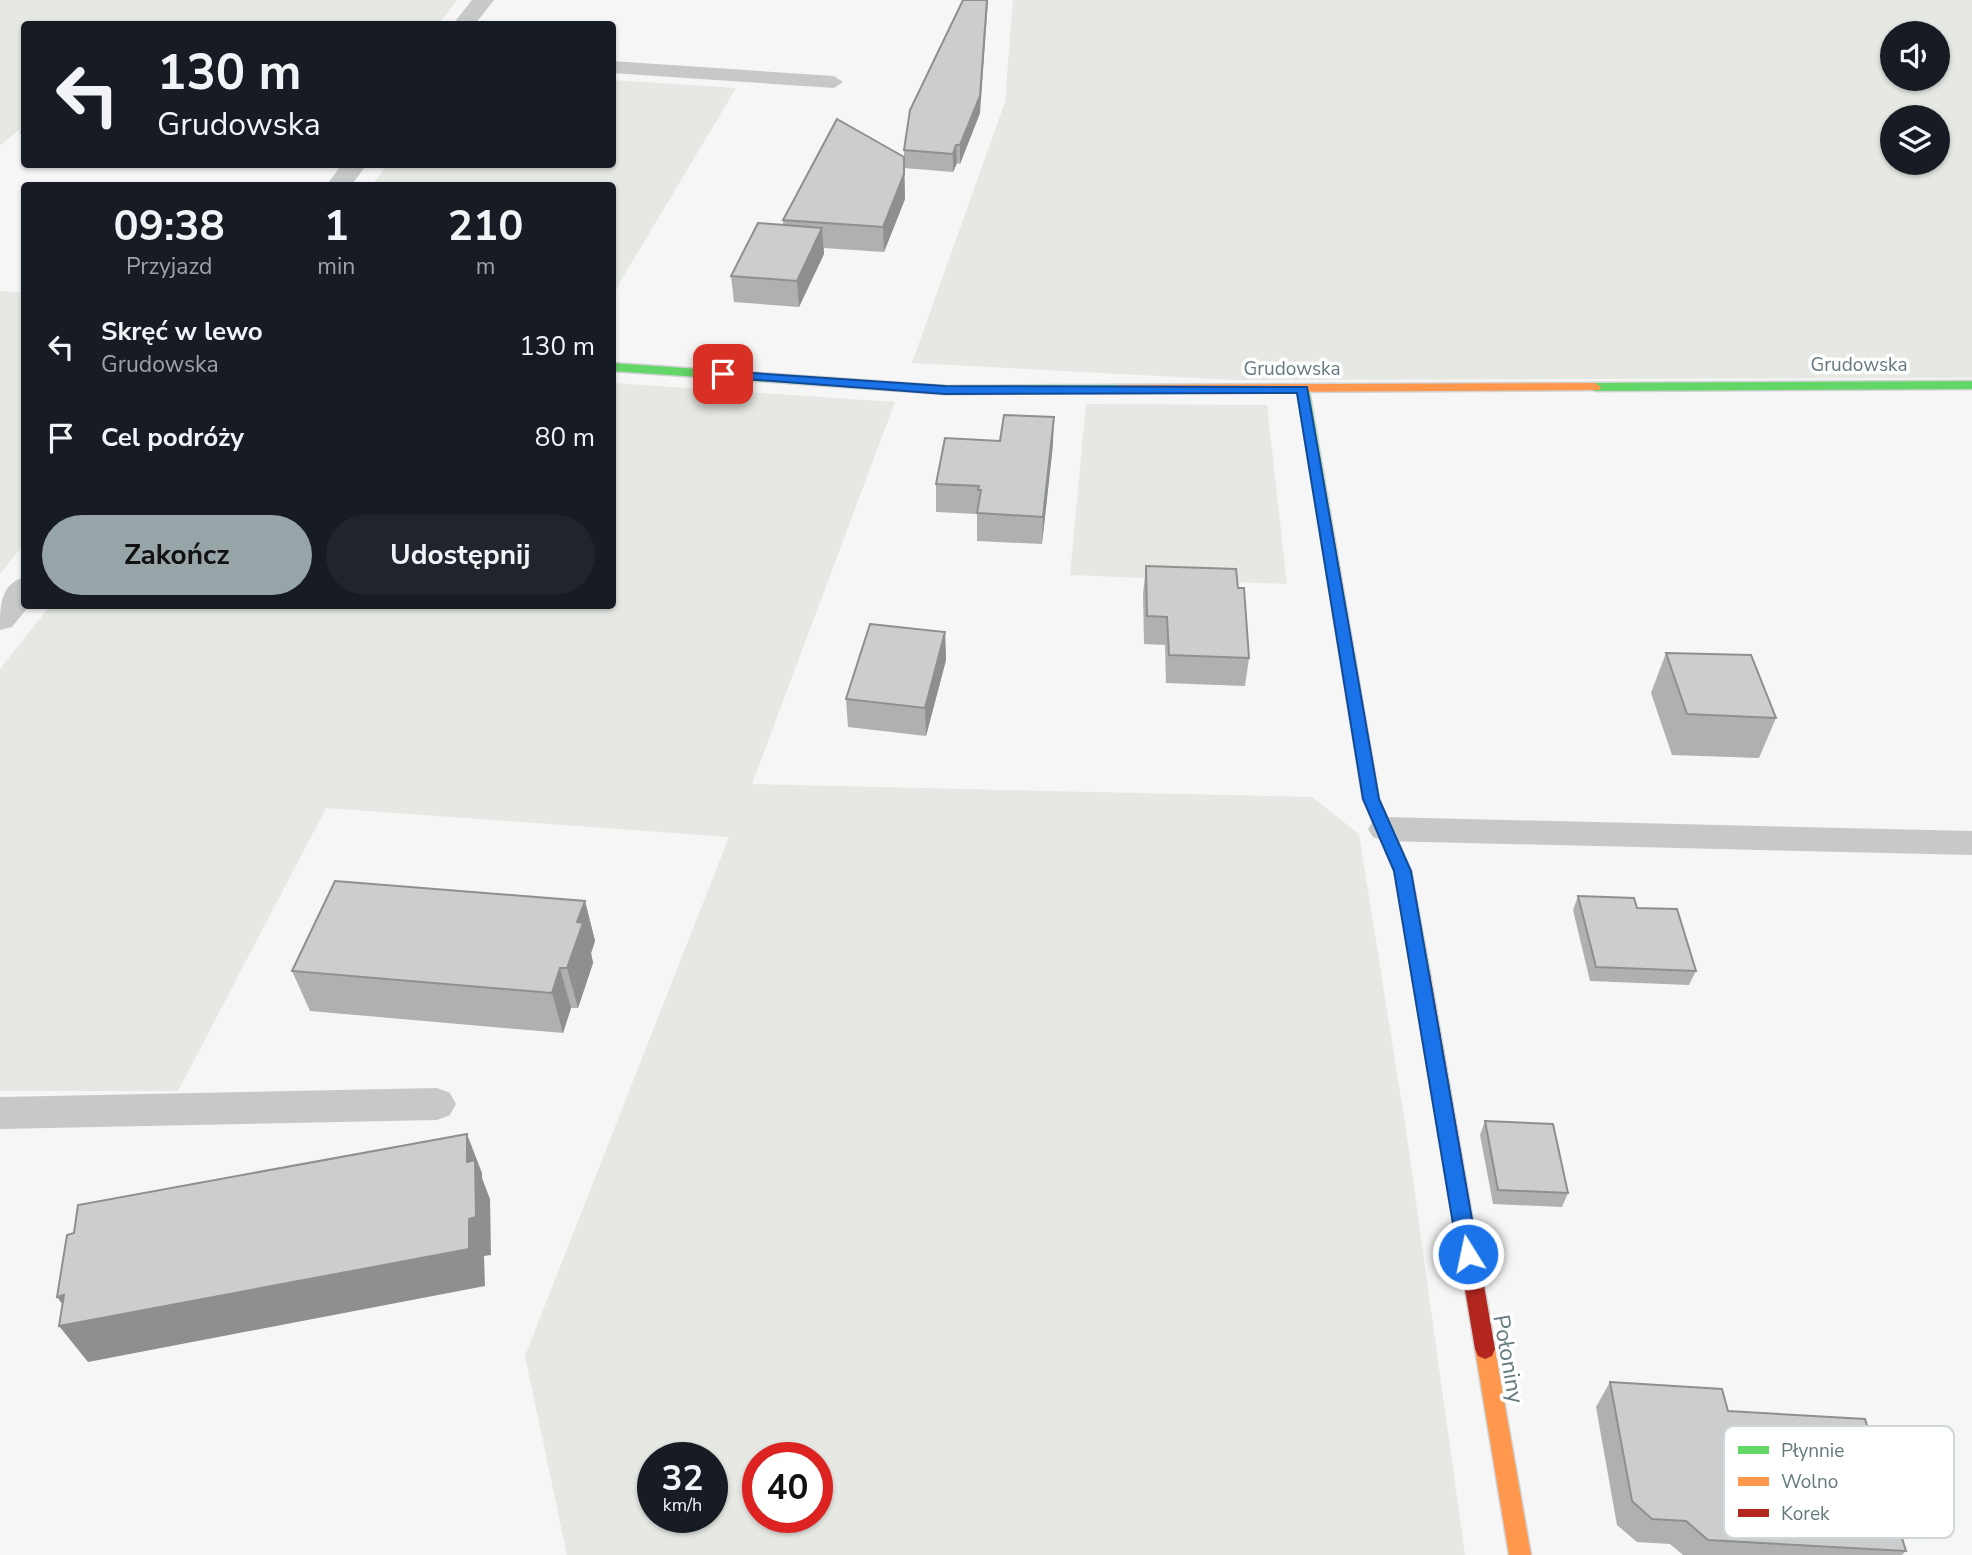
<!DOCTYPE html>
<html lang="pl">
<head>
<meta charset="utf-8">
<style>
  body { margin:0; font-family:"Nunito Sans",sans-serif; background:#20242c; color:#f1f3f6; height:100vh; display:flex; flex-direction:column; font-size:26px; white-space:nowrap }
  * { box-sizing:border-box; margin:0 }
  p { font-size:23px; color:#9ea1a6 }
  .icon { flex:none; width:38px; height:38px; fill:none; stroke:currentColor; stroke-width:2; stroke-linecap:round; stroke-linejoin:round }
  .map { position:relative; flex:1; overflow:hidden }
  .sheet { position:absolute; left:21px; top:182px; width:595px; height:427px; display:flex; flex-direction:column; background:#171b24; border-radius:7px; box-shadow:0 2px 5px #0004 }
  .sheet>* { flex:none }
  .top-card { position:absolute; left:21px; top:21px; width:595px; height:147px; border-radius:7px; box-shadow:0 2px 5px #0004; background:#171b24; color:#f1f3f6; overflow:hidden }
  .controls { position:absolute; left:1880px; top:21px; display:grid; gap:14px }
  .controls a { display:grid; place-items:center; width:70px; height:70px; border-radius:50%; background:#171b24; box-shadow:0 2px 5px #0004; font-size:35px }
  .speed { position:absolute; left:637px; top:1442px; display:flex; gap:14px; font-size:35px; font-weight:700; text-align:center }
  .speed>* { display:grid; place-content:center; width:91px; height:91px; border-radius:50%; background:#171b24; box-shadow:0 2px 5px #0004; line-height:1 }
  .speed small { font-size:18px; font-weight:400 }
  .speed .limit { border:10px solid #d22; background:#fff; color:#111 }
  .pin { position:absolute; display:grid; place-items:center; width:60px; height:60px; color:#fff; margin:-30px; border-radius:14px; box-shadow:0 4px 10px #0006 }
  .me { position:absolute; width:77px; margin:-38px; rotate:350deg; stroke-linejoin:round; filter:drop-shadow(0 0 5px #0008) }
  .turn { display:flex; align-items:center; gap:24px; height:147px; padding:0 21px; font-size:32px }
  .turn .icon { width:91px; height:91px; stroke-width:2.5 }
  .turn b { display:block; font-size:49px; line-height:60px }
  .eta { display:flex; justify-content:space-evenly; align-items:center; height:119px; text-align:center }
  .eta b { font-size:42px; font-weight:700; line-height:49px }
  .button { display:flex; gap:14px; margin-top:auto; padding:14px 21px }
  .button a { flex:1; height:80px; border-radius:42px; background:#97a5a8; color:#111; font-size:28px; font-weight:700; line-height:80px; text-align:center }
  .button a+a { background:#20242c; color:#f1f3f6 }
  ul { padding:0; list-style:none }
  li { display:flex; align-items:center; gap:21px; height:91px; padding:0 21px }
  li div { flex:1 }
  li b { display:block; font-size:26px }
  li em { font-style:normal }
  .map>svg:first-child { display:block }
  .green { fill:#e6e8e3; fill-rule:evenodd }
  .lines { fill:none; stroke-linecap:round; stroke-linejoin:round }
  .fast-casing { stroke:#d1d2d3; stroke-width:3 }
  .slow-casing { stroke:#d1d2d3; stroke-width:3 }
  .jam-casing { stroke:#d1d2d3; stroke-width:3 }
  .lane { fill:#c7c9c9; fill-rule:evenodd }
  .street { fill:#c7c9c9; fill-rule:evenodd }
  .fast { fill:#63d668; fill-rule:evenodd }
  .slow { fill:#ff974d; fill-rule:evenodd }
  .jam { fill:#b3261e; fill-rule:evenodd }
  .wall { fill:#afb0b1 }
  .shaded-wall { fill:#8e9090 }
  .building { fill:#cbcdce; stroke:#8e9090; stroke-width:2 }
  .route { fill:#1a73e8; stroke:#114b97; stroke-width:2 }
  .labels { text-anchor:middle; stroke-width:7; stroke-linejoin:round; paint-order:stroke }
  .far-street-label { font-size:19px; fill:#647a7e; stroke:#fff }
  .street-label { font-size:23px; fill:#647a7e; stroke:#fff }
  .key { fill:#fff; stroke:#d0d7d8; stroke-width:2 }
  .key-label { font-size:19px; fill:#647a7e }
</style>
</head>
<body>
<div class="map">
<svg width="1972" height="1555" viewBox="0 0 1972 1555">
  <rect width="100%" height="100%" fill="#f6f6f6"/>
  <g class="green">
    <path d="M 0,0 L 457,0 L 439,24 L 24,24 L 24,126 L 0,145 Z"/>
    <path d="M 1013,0 L 1972,0 L 1972,378 L 1234,380 L 912,363 L 1005,102 ZM 1892,33 L 1937,33 L 1937,79 L 1892,79 ZM 1892,117 L 1937,117 L 1937,163 L 1892,163 Z"/>
    <path d="M 613,80 L 736,88 L 613,294 L 612,186 L 372,185 L 387,165 L 612,164 Z"/>
    <path d="M 0,291 L 24,293 L 24,544 L 0,574 Z"/>
    <path d="M 613,383 L 895,402 L 752,784 L 1312,797 L 1359,834 L 1406,1130 L 1465,1555 L 567,1555 L 525,1356 L 729,837 L 326,808 L 178,1091 L 0,1091 L 0,669 L 50,606 L 612,606 ZM 653,1458 L 712,1458 L 712,1517 L 653,1517 ZM 758,1458 L 817,1458 L 817,1517 L 758,1517 Z"/>
    <path d="M 1086,404 L 1267,405 L 1287,584 L 1070,575 Z"/>
  </g>
  <g class="lines">
    <defs>
      <g id="fast">
        <path d="M 612,363 L 945,386 L 1118,385 L 1124,389 L 1118,393 L 945,394 L 612,371 Z"/>
        <path d="M 1972,381 L 1972,389 L 1595,391 L 1589,387 L 1595,383 Z"/>
        <path d="M 1303,386 L 1309,390 L 1379,799 L 1411,871 L 1430,974 L 1427,979 L 1421,981 L 1415,979 L 1412,974 L 1395,871 L 1363,799 L 1297,390 Z"/>
      </g>
      <g id="slow">
        <path d="M 1595,383 L 1601,387 L 1599,390 L 1118,393 L 1112,389 L 1118,385 Z"/>
        <path d="M 1485,1339 L 1492,1342 L 1495,1349 L 1531,1555 L 1509,1555 L 1475,1349 L 1478,1342 Z"/>
      </g>
      <path id="jam" d="M 1421,967 L 1427,969 L 1430,974 L 1495,1349 L 1492,1356 L 1485,1359 L 1478,1356 L 1475,1349 L 1412,974 L 1415,969 Z"/>
    </defs>
    <use href="#fast" class="fast-casing"/>
    <use href="#slow" class="slow-casing"/>
    <use href="#jam" class="jam-casing"/>
    <g class="lane">
      <path d="M 612,61 L 834,76 L 843,82 L 834,88 L 612,73 Z"/>
      <path d="M 1384,817 L 1972,831 L 1972,855 L 1384,841 L 1373,837 L 1368,829 L 1373,821 Z"/>
      <path d="M 437,1088 L 450,1093 L 456,1104 L 450,1115 L 437,1120 L 0,1129 L 0,1097 Z"/>
    </g>
    <g class="street">
      <path d="M 472,0 L 494,0 L 475,24 L 453,24 Z"/>
      <path d="M 342,164 L 367,164 L 351,186 L 326,186 Z"/>
      <path d="M 24,577 L 24,606 L 29,606 L 12,627 L 0,630 C 0,606 0,585 24,577 Z"/>
    </g>
    <use href="#fast" class="fast"/>
    <use href="#slow" class="slow"/>
    <use href="#jam" class="jam"/>
  </g>
  <g class="wall">
    <path d="M 980,113 L 960,164 L 957,163 L 953,172 L 904,168 L 905,199 L 884,252 L 824,248 L 824,254 L 799,307 L 734,302 L 731,276 L 783,225 L 783,220 L 904,157 L 904,150 Z"/>
    <path d="M 24,128 L 24,142 L 20,132 Z"/>
    <path d="M 1053,444 L 1042,544 L 977,541 L 977,514 L 936,512 L 936,484 Z"/>
    <path d="M 1146,566 L 1238,588 L 1249,658 L 1245,686 L 1166,683 L 1165,645 L 1144,644 L 1143,594 Z"/>
    <path d="M 945,632 L 946,660 L 926,736 L 848,727 L 846,699 Z"/>
    <path d="M 1666,653 L 1776,718 L 1759,758 L 1672,755 L 1651,693 Z"/>
    <path d="M 1578,896 L 1637,908 L 1696,971 L 1689,985 L 1590,981 L 1573,910 Z"/>
    <path d="M 585,901 L 595,941 L 591,953 L 593,963 L 578,1008 L 571,1008 L 563,1033 L 310,1011 L 292,971 Z"/>
    <path d="M 1485,1121 L 1568,1193 L 1562,1207 L 1493,1204 L 1480,1135 Z"/>
    <path d="M 1610,1382 L 1728,1411 L 1906,1551 L 1902,1555 L 1683,1555 L 1670,1544 L 1637,1542 L 1617,1525 L 1596,1407 Z"/>
  </g>
  <g class="shaded-wall">
    <path d="M 987,0 L 988,0 L 980,113 L 960,164 L 960,145 Z"/>
    <path d="M 956,145 L 957,163 L 953,172 L 953,154 Z"/>
    <path d="M 904,157 L 905,199 L 884,252 L 883,227 Z"/>
    <path d="M 822,228 L 824,254 L 799,307 L 797,281 Z"/>
    <path d="M 1054,417 L 1053,444 L 1042,544 L 1043,517 Z"/>
    <path d="M 945,632 L 946,660 L 926,736 L 925,708 Z"/>
    <path d="M 585,901 L 595,941 L 591,953 L 593,963 L 578,1008 L 567,968 L 577,922 Z"/>
    <path d="M 560,968 L 571,1008 L 563,1033 L 552,993 Z"/>
    <path d="M 467,1134 L 482,1173 L 482,1178 L 490,1199 L 491,1255 L 484,1256 L 485,1286 L 88,1362 L 59,1326 L 77,1323 L 57,1297 Z"/>
  </g>
  <g class="building">
    <path d="M 963,0 L 987,0 L 980,96 L 960,145 L 956,145 L 953,154 L 904,150 L 910,110 Z"/>
    <path d="M 837,119 L 904,157 L 904,174 L 883,227 L 783,220 Z"/>
    <path d="M 758,223 L 822,228 L 797,281 L 731,276 Z"/>
    <path d="M 1004,415 L 1054,417 L 1043,517 L 977,513 L 981,490 L 978,490 L 979,486 L 936,484 L 945,438 L 1000,441 Z"/>
    <path d="M 1146,566 L 1236,569 L 1238,588 L 1244,588 L 1249,658 L 1169,655 L 1167,617 L 1147,616 Z"/>
    <path d="M 870,624 L 945,632 L 925,708 L 846,699 Z"/>
    <path d="M 1666,653 L 1751,655 L 1776,718 L 1687,714 Z"/>
    <path d="M 335,881 L 585,901 L 577,922 L 583,923 L 567,968 L 560,968 L 552,993 L 292,971 Z"/>
    <path d="M 1578,896 L 1634,898 L 1637,908 L 1677,909 L 1696,971 L 1596,967 Z"/>
    <path d="M 1485,1121 L 1553,1124 L 1568,1193 L 1498,1190 Z"/>
    <path d="M 467,1134 L 467,1162 L 475,1160 L 476,1217 L 469,1219 L 469,1249 L 59,1326 L 64,1295 L 57,1297 L 67,1235 L 74,1233 L 78,1205 Z"/>
    <path d="M 1610,1382 L 1722,1389 L 1728,1411 L 1865,1419 L 1906,1551 L 1708,1540 L 1686,1521 L 1652,1519 L 1632,1501 Z"/>
  </g>
  <path class="route" d="M 723,371 L 945,386 L 1307,387 L 1379,799 L 1411,871 L 1478,1254 L 1475,1261 L 1468,1263 L 1461,1261 L 1458,1254 L 1394,871 L 1363,799 L 1297,393 L 945,394 L 719,377 L 717,374 Z"/>
  <g class="labels">
    <g class="far-street-label">
      <text x="1859" y="371">Grudowska</text>
      <text x="1292" y="375">Grudowska</text>
    </g>
    <g class="street-label">
      <text transform="translate(1509 1359) rotate(80)" y="8">Połoniny</text>
    </g>
  </g>
  <rect x="1724" y="1426" width="230" height="112" rx="10" class="key"/>
  <rect x="1738" y="1446" width="31" height="8" fill="#63d668"/>
  <rect x="1738" y="1477" width="31" height="9" fill="#ff974d"/>
  <rect x="1738" y="1509" width="31" height="8" fill="#b3261e"/>
  <g class="key-label">
    <text x="1781" y="1457">Płynnie</text>
    <text x="1781" y="1488">Wolno</text>
    <text x="1781" y="1520">Korek</text>
  </g>
</svg>
<div class="controls">
<a><svg class="icon" aria-label="sound" viewBox="0 0 24 24"><path d="M4 9h4l5-4v14l-5-4H4zM17 9q2 3 0 6"/></svg></a>
<a><svg class="icon" aria-label="layers" viewBox="0 0 24 24"><path d="M12 4l9 5-9 5-9-5zM3 14l9 5 9-5"/></svg></a>
</div>
<div class="speed"><div>32<small>km/h</small></div><div class="limit">40</div></div>
<div class="pin" style="left:723px;top:374px;background:#d93025"><svg class="icon" aria-label="arrive" viewBox="0 0 24 24"><path d="M6 21V4h12l-3 4 3 4H6"/></svg></div>
<svg class="me" style="left:1468px;top:1254px" viewBox="-20 -20 40 40"><circle r="17" fill="#1a73e8" stroke="#fff" stroke-width="3"/><path d="M0-11L8 9 0 5-8 9z" fill="#fff"/></svg>
<div class="top-card">
<div class="turn"><svg class="icon" aria-label="left" viewBox="0 0 24 24"><path d="M17 20v-9H6M10 6l-5 5 5 5"/></svg><div><b>130 m</b>Grudowska</div></div>
</div>
<section class="sheet">
<div class="eta">
<div><b>09:38</b><p>Przyjazd</p></div>
<div><b>1</b><p>min</p></div>
<div><b>210</b><p>m</p></div>
</div>
<ul>
<li><svg class="icon" aria-label="left" viewBox="0 0 24 24"><path d="M17 20v-9H6M10 6l-5 5 5 5"/></svg><div><b>Skręć w lewo</b><p>Grudowska</p></div><em>130 m</em></li>
<li><svg class="icon" aria-label="arrive" viewBox="0 0 24 24"><path d="M6 21V4h12l-3 4 3 4H6"/></svg><div><b>Cel podróży</b></div><em>80 m</em></li>
</ul>
<div class="button"><a>Zakończ</a><a>Udostępnij</a></div>
</section>
</div>
</body>
</html>
